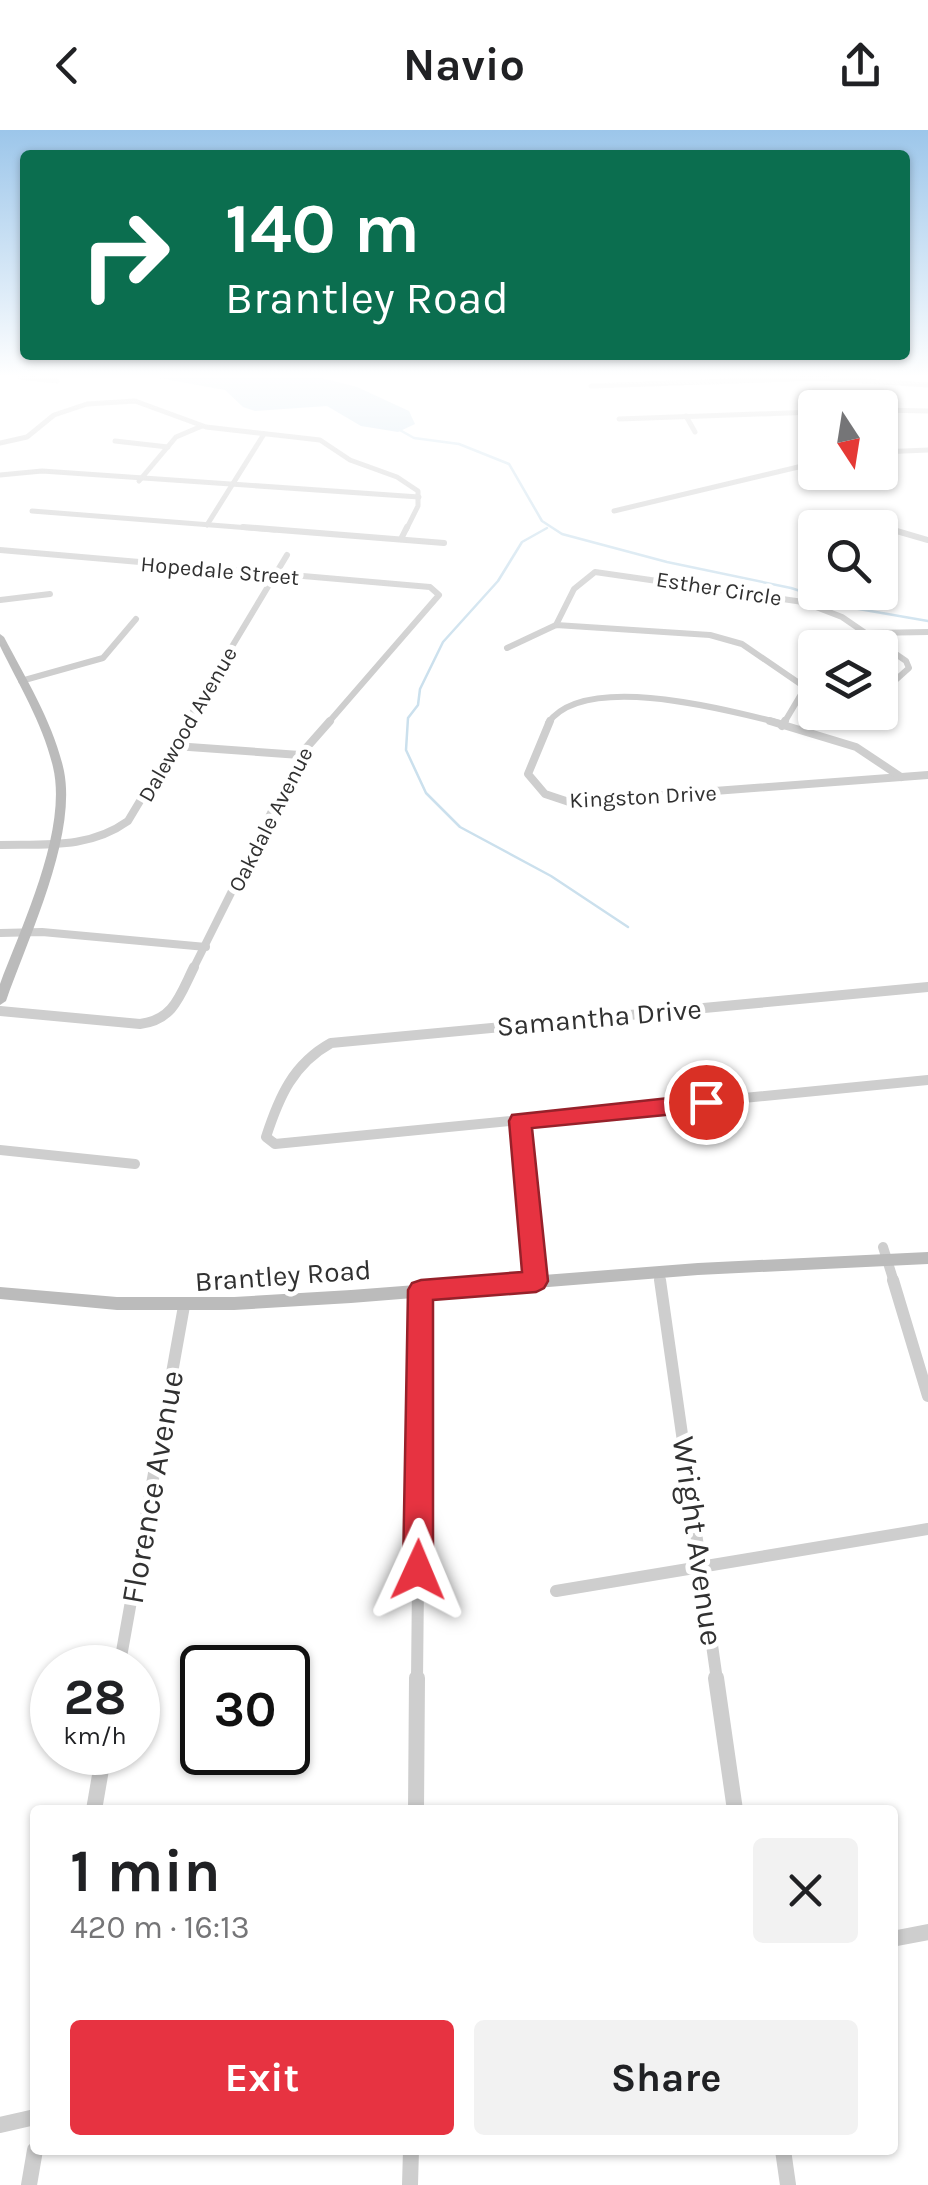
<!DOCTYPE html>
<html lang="en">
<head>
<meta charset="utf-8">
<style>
  body { margin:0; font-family:Karla,sans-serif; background:#f2f2f2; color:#202124; height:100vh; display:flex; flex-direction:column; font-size:38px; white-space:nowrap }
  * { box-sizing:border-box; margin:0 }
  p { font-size:32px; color:#757577 }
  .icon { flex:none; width:55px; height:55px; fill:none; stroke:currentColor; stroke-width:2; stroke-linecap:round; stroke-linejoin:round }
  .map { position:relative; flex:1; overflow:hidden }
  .side { position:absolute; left:30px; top:1675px; width:868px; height:350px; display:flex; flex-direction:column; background:#fff; border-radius:10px; box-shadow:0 2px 8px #0004 }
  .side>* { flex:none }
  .hud { position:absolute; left:20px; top:20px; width:890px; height:210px; border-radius:10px; box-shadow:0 2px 8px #0004; background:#0b6e4f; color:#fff; overflow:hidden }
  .needle { width:65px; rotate:168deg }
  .buttons { position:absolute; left:798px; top:260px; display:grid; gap:20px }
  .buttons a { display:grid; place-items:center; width:100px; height:100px; border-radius:10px; background:#fff; box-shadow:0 2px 8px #0004; font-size:50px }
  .speed { position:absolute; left:30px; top:1515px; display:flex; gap:20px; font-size:50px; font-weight:700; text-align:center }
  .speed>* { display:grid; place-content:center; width:130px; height:130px; border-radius:50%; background:#fff; box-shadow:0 2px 8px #0004; line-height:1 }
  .speed small { font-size:25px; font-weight:400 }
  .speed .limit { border:5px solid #111; border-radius:15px; background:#fff; color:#111 }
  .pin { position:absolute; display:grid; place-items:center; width:85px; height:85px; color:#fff; margin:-42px; border:5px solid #fff; border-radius:50%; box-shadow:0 2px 10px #0007 }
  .me { position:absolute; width:110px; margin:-55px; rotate:1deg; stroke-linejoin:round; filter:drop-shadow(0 0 8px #0008) }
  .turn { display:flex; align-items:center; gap:35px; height:210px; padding:0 40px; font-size:45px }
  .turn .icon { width:130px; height:130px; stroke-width:2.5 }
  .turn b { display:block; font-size:70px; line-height:85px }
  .round { display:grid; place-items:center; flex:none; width:105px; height:105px; border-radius:10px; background:#f2f2f2 }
  .overview { display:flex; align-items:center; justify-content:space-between; height:170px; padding:0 40px }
  h1 { font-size:60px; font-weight:700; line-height:75px }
  .action { display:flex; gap:20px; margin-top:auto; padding:20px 40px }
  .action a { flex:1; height:115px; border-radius:10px; background:#e73341; color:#fff; font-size:40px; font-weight:700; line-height:115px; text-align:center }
  .action a+a { background:#f2f2f2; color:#202124 }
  header { display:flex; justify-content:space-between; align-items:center; height:130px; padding:0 40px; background:#fff; font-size:45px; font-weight:700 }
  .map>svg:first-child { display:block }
  .water { fill:#cbe0ed }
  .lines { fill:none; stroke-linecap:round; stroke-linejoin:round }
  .stream { stroke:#cbe0ed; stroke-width:2.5 }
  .street-far5 { stroke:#cecece; stroke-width:5 }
  .street-far4 { stroke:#cecece; stroke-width:6 }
  .street-far3 { stroke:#cecece; stroke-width:8 }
  .street-far2 { stroke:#cecece; stroke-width:10 }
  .street-far1 { stroke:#cecece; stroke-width:12 }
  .street { stroke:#cecece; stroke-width:16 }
  .secondary { fill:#bbb; fill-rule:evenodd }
  .route { fill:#e73341; stroke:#96212a; stroke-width:2.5 }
  .labels { text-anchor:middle; stroke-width:10; stroke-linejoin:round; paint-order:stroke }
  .far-street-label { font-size:22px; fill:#313131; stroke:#fff }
  .street-label { font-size:28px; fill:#313131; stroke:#fff }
  .near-street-label { font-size:32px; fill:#313131; stroke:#fff }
</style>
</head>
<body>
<header><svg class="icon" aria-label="back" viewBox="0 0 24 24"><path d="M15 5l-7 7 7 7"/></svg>Navio<svg class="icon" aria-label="share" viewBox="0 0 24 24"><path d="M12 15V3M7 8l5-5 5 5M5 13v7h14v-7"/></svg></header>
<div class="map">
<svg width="928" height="2055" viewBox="0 0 928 2055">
  <rect width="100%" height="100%" fill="#fff"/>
  <path class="water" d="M 153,247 L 318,247 L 357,257 L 409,281 L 415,294 L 398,302 L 361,296 L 327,276 L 255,281 L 243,277 L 225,260 Z"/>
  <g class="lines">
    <g class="stream">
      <path d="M 398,299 L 414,308 L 459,314 L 509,334 L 542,391 L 562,404 L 667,432 L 791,458 L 853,478 L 928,491"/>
      <path d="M 547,398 L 522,412 L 498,451 L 443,512 L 420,559 L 418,575 L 408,588 L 406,620 L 426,663 L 460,697 L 551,746 L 628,797"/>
    </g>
    <g class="street-far5">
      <path d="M 20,247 L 57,251"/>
      <path d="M 591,256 L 817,248 L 928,255"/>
      <path d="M 880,280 L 928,281"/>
      <path d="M 686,286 L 695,302"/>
      <path d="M 619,289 L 815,282"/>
      <path d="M 115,311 L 168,317"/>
      <path d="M 0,313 L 27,307 L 54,285 L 87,274 L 135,271 L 206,297 L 320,310 L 350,330 L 397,347 L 418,361 L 418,376 L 406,400"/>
      <path d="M 880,322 L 928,320"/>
      <path d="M 0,345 L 42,341 L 419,367"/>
      <path d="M 139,351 L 176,307 L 202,296"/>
      <path d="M 32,381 L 275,400"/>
      <path d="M 614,381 L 815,333"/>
      <path d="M 207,395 L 264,304"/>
      <path d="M 878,396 L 892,400"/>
    </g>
    <g class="street-far4">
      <path d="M 243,397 L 444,413"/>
      <path d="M 883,397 L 928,410"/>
      <path d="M 401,409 L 407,397"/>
      <path d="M 0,420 L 430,457 L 439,465 L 328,593"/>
      <path d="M 0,470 L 50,464"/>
      <path d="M 556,495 L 574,459 L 595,442 L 803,472 L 842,487 L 906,531 L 909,538 L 880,564"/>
      <path d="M 869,503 L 928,502"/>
      <path d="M 507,518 L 556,495 L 710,505 L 742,514 L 815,564"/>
      <path d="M 21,551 L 103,528 L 136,489"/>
      <path d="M 186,593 L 287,425"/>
      <path d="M 548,593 C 585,541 727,580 780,593"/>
      <path d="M 784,593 L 800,566 L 808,562"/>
    </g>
    <g class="street-far3">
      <path d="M 550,591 L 528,644 L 545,664 L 569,672 L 928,645"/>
      <path d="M 770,591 L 856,617 L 901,647"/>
      <path d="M 782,596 L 785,591"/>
      <path d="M 175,616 L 300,625"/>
      <path d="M 0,715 C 46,714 89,719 128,691 L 188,591"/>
      <path d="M 0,803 L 42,802 L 206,817"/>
      <path d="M 193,839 L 300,625 L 330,591"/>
    </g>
    <g class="street-far2">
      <path d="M 928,857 L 331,913 C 293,934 279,967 266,1007 L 275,1014 L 928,950"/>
      <path d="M 0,881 L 140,894 C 174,890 180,865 194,837"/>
      <path d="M 520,991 L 535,1151"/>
      <path d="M 0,1020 L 135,1034"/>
      <path d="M 883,1117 L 894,1152"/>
      <path d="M 659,1142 L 660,1152"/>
    </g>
    <g class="street-far1">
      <path d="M 660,1150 L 717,1550"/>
      <path d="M 893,1150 L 928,1266"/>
      <path d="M 556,1461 L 928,1399"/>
      <path d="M 119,1538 L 184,1176"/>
      <path d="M 417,1550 L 421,1161"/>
    </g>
    <g class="street">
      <path d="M 716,1548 L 735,1680"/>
      <path d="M 94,1680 L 104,1622"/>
      <path d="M 416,1680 L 417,1548"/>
      <path d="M 892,1809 L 928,1802"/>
      <path d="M 0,1995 L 35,1987"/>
      <path d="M 783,2020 L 788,2055"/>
      <path d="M 29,2055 L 35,2020"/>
      <path d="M 410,2055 L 411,2020"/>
    </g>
    <g class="secondary">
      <path d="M 0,504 L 4,507 C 26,549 54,594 64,641 C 77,707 28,808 6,871 L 0,875 L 0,854 C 22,795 68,700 53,637 C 43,594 19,555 0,516 Z"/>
      <path d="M 928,1122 L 928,1134 L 698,1145 L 351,1173 L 234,1180 L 117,1180 L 0,1169 L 0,1157 L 117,1167 L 234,1167 L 351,1160 L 698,1133 Z"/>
    </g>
  </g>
  <linearGradient id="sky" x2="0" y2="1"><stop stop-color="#9cc6ea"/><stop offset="0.46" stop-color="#fff"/><stop offset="1" stop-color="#fff" stop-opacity="0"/></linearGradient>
  <rect width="928" height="534" fill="url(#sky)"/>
  <path class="route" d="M 706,964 L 716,972 L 706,981 L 532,998 L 548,1151 L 544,1158 L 536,1162 L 433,1170 L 433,1440 L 429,1451 L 418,1455 L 407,1451 L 403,1440 L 408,1160 L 412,1153 L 421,1150 L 522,1142 L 509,991 L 512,985 Z"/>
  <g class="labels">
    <g class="far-street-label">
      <text transform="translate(220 440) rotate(5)" y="8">Hopedale Street</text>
      <text transform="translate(719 458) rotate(9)" y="8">Esther Circle</text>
      <text transform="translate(187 594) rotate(-60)" y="8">Dalewood Avenue</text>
      <text transform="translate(643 666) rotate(-3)" y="8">Kingston Drive</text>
      <text transform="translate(270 689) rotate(-63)" y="8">Oakdale Avenue</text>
    </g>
    <g class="street-label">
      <text transform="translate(599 887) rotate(-5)" y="10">Samantha Drive</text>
      <text transform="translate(283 1145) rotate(-4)" y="10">Brantley Road</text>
    </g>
    <g class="near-street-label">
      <text transform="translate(152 1357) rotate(-80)" y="11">Florence Avenue</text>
      <text transform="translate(698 1411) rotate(82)" y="11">Wright Avenue</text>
    </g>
  </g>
</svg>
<div class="buttons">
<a><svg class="needle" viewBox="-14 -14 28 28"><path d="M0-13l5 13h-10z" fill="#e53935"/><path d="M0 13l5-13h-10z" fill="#757577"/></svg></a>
<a><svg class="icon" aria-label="search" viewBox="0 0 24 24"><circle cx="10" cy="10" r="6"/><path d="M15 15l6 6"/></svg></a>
<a><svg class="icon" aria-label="layers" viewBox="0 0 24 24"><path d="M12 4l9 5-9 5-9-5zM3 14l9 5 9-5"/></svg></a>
</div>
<div class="speed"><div>28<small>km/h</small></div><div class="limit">30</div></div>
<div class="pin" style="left:706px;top:972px;background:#d93025"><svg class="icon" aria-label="arrive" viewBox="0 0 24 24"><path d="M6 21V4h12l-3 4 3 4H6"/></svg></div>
<svg class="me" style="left:418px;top:1440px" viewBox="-20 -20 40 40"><path d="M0-17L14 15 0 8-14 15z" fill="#e73341" stroke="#fff" stroke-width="4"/></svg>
<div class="hud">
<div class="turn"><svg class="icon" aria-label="right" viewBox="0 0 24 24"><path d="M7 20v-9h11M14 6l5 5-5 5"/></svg><div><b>140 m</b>Brantley Road</div></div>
</div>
<section class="side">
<div class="overview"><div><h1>1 min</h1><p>420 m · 16:13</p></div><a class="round"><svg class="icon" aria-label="close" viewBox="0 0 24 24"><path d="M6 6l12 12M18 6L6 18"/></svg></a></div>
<div class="action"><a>Exit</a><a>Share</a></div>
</section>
</div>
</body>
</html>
